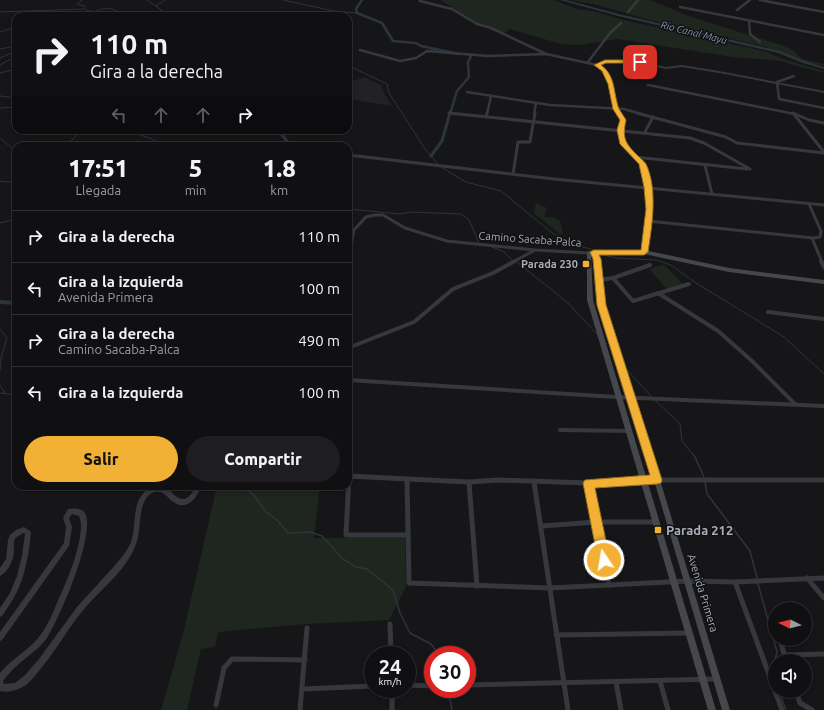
<!DOCTYPE html>
<html lang="es">
<head>
<meta charset="utf-8">
<style>
  body { margin:0; font-family:Ubuntu,sans-serif; background:#1e1e20; color:#f1f3f6; height:100vh; display:flex; flex-direction:column; font-size:15px; white-space:nowrap }
  * { box-sizing:border-box; margin:0 }
  p { font-size:13px; color:#9c9d9f }
  .icon { flex:none; width:22px; height:22px; fill:none; stroke:currentColor; stroke-width:2; stroke-linecap:round; stroke-linejoin:round }
  .map { position:relative; flex:1; overflow:hidden }
  .panel { position:absolute; left:12px; top:142px; width:340px; height:348px; display:flex; flex-direction:column; background:#101012; border-radius:12px; box-shadow:0 2px 6px #0003,0 0 0 1px #303032 }
  .panel>* { flex:none }
  .banner { position:absolute; left:12px; top:12px; width:340px; height:122px; border-radius:12px; box-shadow:0 2px 6px #0003,0 0 0 1px #303032; background:#101012; color:#f1f3f6; overflow:hidden }
  .needle { width:26px; rotate:276deg }
  .buttons { position:absolute; left:768px; top:602px; display:grid; gap:8px }
  .buttons a { display:grid; place-items:center; width:44px; height:44px; border-radius:50%; background:#101012; box-shadow:0 2px 6px #0003,0 0 0 1px #303032; font-size:20px }
  .speed { position:absolute; left:364px; top:646px; display:flex; gap:8px; font-size:20px; font-weight:700; text-align:center }
  .speed>* { display:grid; place-content:center; width:52px; height:52px; border-radius:50%; background:#101012; box-shadow:0 2px 6px #0003,0 0 0 1px #303032; line-height:1 }
  .speed small { font-size:10px; font-weight:400 }
  .speed .limit { border:6px solid #d22; background:#fff; color:#111 }
  .pin { position:absolute; display:grid; place-items:center; width:34px; height:34px; color:#fff; margin:-17px; border-radius:8px; box-shadow:0 2px 6px #0006 }
  .me { position:absolute; width:44px; margin:-22px; rotate:348deg; stroke-linejoin:round; filter:drop-shadow(0 0 3px #0008) }
  .turn { display:flex; align-items:center; gap:14px; height:84px; padding:0 12px; font-size:18px }
  .turn .icon { width:52px; height:52px; stroke-width:2.5 }
  .turn b { display:block; font-size:28px; line-height:34px }
  .lanes { display:flex; align-items:center; height:38px; padding:0 12px; background:#0003; justify-content:center; gap:20px; direction:ltr }
  .lanes .off { opacity:.35 }
  .eta { display:flex; justify-content:space-evenly; align-items:center; height:68px; text-align:center }
  .eta b { font-size:24px; font-weight:800; line-height:28px }
  .action { display:flex; gap:8px; margin-top:auto; padding:8px 12px }
  .action a { flex:1; height:46px; border-radius:24px; background:#f2b134; color:#111; font-size:16px; font-weight:800; line-height:46px; text-align:center }
  .action a+a { background:#1e1e20; color:#f1f3f6 }
  ul { padding:0; list-style:none }
  li { display:flex; align-items:center; gap:12px; height:52px; padding:0 12px; border-top:1px solid #303032 }
  li div { flex:1 }
  li b { display:block; font-size:15px }
  li em { font-style:normal }
  .map>svg:first-child { display:block }
  .built { fill:#222225 }
  .green { fill:#1e261f }
  .lines { fill:none; stroke-linecap:round; stroke-linejoin:round }
  .stream-far1 { stroke:#2c353c; stroke-width:1 }
  .stream { stroke:#2c353c; stroke-width:1.5 }
  .canal-far2 { stroke:#2c353c; stroke-width:2.5 }
  .canal-far1 { stroke:#2c353c; stroke-width:3 }
  .canal { stroke:#2c353c; stroke-width:4 }
  .river { fill:#2c353c; fill-rule:evenodd }
  .minor-far3 { stroke:#37383d; stroke-width:2.5 }
  .minor-far2 { stroke:#37383d; stroke-width:3 }
  .minor-far1 { stroke:#37383d; stroke-width:4 }
  .minor { stroke:#37383d; stroke-width:5 }
  .tertiary { fill:#37383d; fill-rule:evenodd }
  .secondary { fill:#45474d; fill-rule:evenodd }
  .route { fill:#f2b134; stroke:#9d7322 }
  .poi-dot { fill:#f2b134; stroke:#111113; stroke-width:1.5 }
  .labels { text-anchor:middle; stroke-width:3; stroke-linejoin:round; paint-order:stroke }
  .far-water-label { font-size:10px; font-style:italic; fill:#7f9bb3; stroke:#111113 }
  .street-label { font-size:11px; fill:#a8adb8; stroke:#111113 }
  .poi-label { font-size:11px; font-weight:bold; fill:#a8adb8; stroke:#111113; text-anchor:end }
  .near-poi-label { font-size:13px; font-weight:bold; fill:#a8adb8; stroke:#111113; text-anchor:start }
</style>
</head>
<body>
<div class="map">
<svg width="824" height="710" viewBox="0 0 824 710">
  <rect width="100%" height="100%" fill="#161618"/>
  <path class="built" d="M 364,77 L 381,85 L 385,95 L 392,106 L 348,99 L 348,83 Z"/>
  <g class="green">
    <path d="M 440,0 L 554,0 L 577,9 L 593,11 L 624,20 L 767,52 L 783,59 L 824,71 L 824,73 L 789,64 L 782,61 L 733,57 L 617,39 L 579,45 L 561,44 L 510,29 L 505,33 L 479,24 Z"/>
    <path d="M 569,0 L 650,0 L 689,16 L 784,46 L 794,51 L 802,59 L 824,64 L 824,66 L 805,62 L 766,47 L 650,20 L 593,4 Z"/>
    <path d="M 536,203 L 547,208 L 544,217 L 555,218 L 560,221 L 563,232 L 561,235 L 534,213 Z"/>
    <path d="M 661,265 L 664,265 L 683,284 L 667,289 L 649,269 Z"/>
    <path d="M 217,486 L 320,486 L 314,538 L 405,538 L 406,587 L 389,620 L 305,624 L 218,632 L 215,647 L 201,649 L 187,710 L 161,710 L 183,634 Z"/>
  </g>
  <g class="lines">
    <g class="stream-far1">
      <path d="M 82,0 L 77,4 L 84,6 L 87,11 L 92,11"/>
      <path d="M 147,0 L 170,16"/>
      <path d="M 283,0 L 334,11 L 357,13"/>
      <path d="M 156,6 L 165,0"/>
      <path d="M 0,12 L 84,9"/>
      <path d="M 83,16 C 106,8 105,4 127,16"/>
      <path d="M 0,32 L 16,27"/>
      <path d="M 0,49 L 16,46"/>
      <path d="M 0,58 L 16,51"/>
      <path d="M 348,63 L 353,68 L 387,84 L 389,93 L 425,149 L 439,165"/>
      <path d="M 0,65 L 16,56"/>
      <path d="M 0,73 L 16,69"/>
      <path d="M 13,77 L 16,76"/>
      <path d="M 0,96 L 16,98"/>
      <path d="M 0,108 L 16,107"/>
      <path d="M 125,130 L 152,139 L 165,146"/>
      <path d="M 0,138 L 13,149 L 16,158"/>
      <path d="M 66,146 L 82,130"/>
      <path d="M 441,167 L 466,182 L 501,191 L 551,232 L 573,244 L 597,251"/>
      <path d="M 0,181 L 16,183"/>
      <path d="M 348,209 L 400,214 L 411,212 L 461,214 L 469,220 L 479,243"/>
      <path d="M 0,223 L 16,219"/>
      <path d="M 492,247 L 503,251 L 512,260"/>
      <path d="M 603,255 L 616,258 L 656,260 L 671,265 L 696,283 L 784,337 L 824,374"/>
      <path d="M 517,262 L 568,303 L 597,334"/>
      <path d="M 0,329 L 7,338 L 1,358 L 0,370"/>
      <path d="M 628,371 L 651,396"/>
      <path d="M 0,385 L 5,393"/>
      <path d="M 0,393 L 16,395"/>
      <path d="M 655,400 L 680,424 L 682,441 L 694,456"/>
    </g>
    <g class="stream">
      <path d="M 694,455 L 704,477"/>
      <path d="M 705,482 L 707,494 L 750,551 L 757,578"/>
      <path d="M 240,486 L 253,494 L 266,512 L 277,520 L 288,533 L 310,532 L 322,536 L 343,559 L 356,567 L 367,569 L 393,590 L 400,613 L 410,633 L 431,644 L 439,655"/>
      <path d="M 758,584 L 777,652 L 772,672 L 775,680"/>
      <path d="M 448,689 L 452,710"/>
      <path d="M 779,691 L 786,710"/>
    </g>
    <g class="canal-far2">
      <path d="M 362,0 L 356,9 L 357,13 L 382,23 L 393,41 L 416,43 L 421,46 L 459,54"/>
      <path d="M 450,114 L 457,91 L 469,77 L 468,62 L 471,56 L 469,55"/>
    </g>
    <g class="canal-far1">
      <path d="M 278,130 L 291,146"/>
      <path d="M 431,156 L 442,141 L 450,113"/>
    </g>
    <path class="canal" d="M 0,302 L 16,303"/>
    <path class="river" d="M 560,0 L 566,0 L 619,14 L 780,51 L 805,61 L 824,67 L 824,69 L 803,63 L 778,53 L 618,16 Z"/>
    <g class="minor-far3">
      <path d="M 760,0 L 824,12"/>
      <path d="M 420,1 L 452,9 L 477,24 L 491,28 L 546,54"/>
      <path d="M 680,7 L 824,35"/>
      <path d="M 737,10 L 750,0"/>
      <path d="M 628,12 L 638,0"/>
      <path d="M 749,21 L 750,34 L 760,42"/>
      <path d="M 360,50 L 400,61 L 416,58 L 427,51 L 488,56 L 546,54 L 597,65"/>
      <path d="M 588,62 L 610,33 L 621,23"/>
      <path d="M 794,76 L 777,82 L 779,99 L 824,108"/>
      <path d="M 648,85 L 795,114"/>
      <path d="M 467,92 L 550,105 L 624,109 L 641,114"/>
      <path d="M 449,113 L 455,114"/>
      <path d="M 487,114 L 491,96"/>
      <path d="M 534,114 L 536,103"/>
    </g>
    <g class="minor-far2">
      <path d="M 449,113 L 690,138 L 704,143 L 750,169"/>
      <path d="M 637,113 L 726,137 L 737,143 L 824,153"/>
      <path d="M 793,113 L 809,120 L 824,123"/>
      <path d="M 793,113 L 824,152"/>
      <path d="M 486,117 L 487,113"/>
      <path d="M 645,132 L 653,117"/>
      <path d="M 348,155 L 554,179 L 824,205"/>
      <path d="M 635,157 L 747,169"/>
      <path d="M 705,165 L 712,194"/>
      <path d="M 513,174 L 518,142 L 530,142 L 535,113"/>
      <path d="M 648,221 L 813,238 L 820,237 L 821,231 L 809,204"/>
      <path d="M 812,238 L 822,262"/>
      <path d="M 348,262 L 354,230 L 366,217 L 375,215 L 383,215 L 405,228 L 447,241 L 535,250 L 589,253"/>
      <path d="M 513,262 L 535,250"/>
    </g>
    <g class="minor-far1">
      <path d="M 821,261 L 824,267"/>
      <path d="M 348,267 L 349,261"/>
      <path d="M 613,278 L 633,301 L 689,284"/>
      <path d="M 599,280 L 613,278 L 650,265"/>
      <path d="M 658,293 L 718,331 L 751,360 L 795,404"/>
      <path d="M 768,312 L 824,319"/>
      <path d="M 348,348 L 414,322 L 453,289 L 493,273 L 515,261"/>
      <path d="M 348,380 L 616,397 L 824,406"/>
      <path d="M 560,430 L 630,431"/>
    </g>
    <g class="minor">
      <path d="M 348,476 L 469,482 L 498,480 L 588,483 L 644,480 L 824,480"/>
      <path d="M 349,476 L 346,535 L 408,535"/>
      <path d="M 407,480 L 409,583 L 550,588 L 688,581 L 735,582 L 824,578"/>
      <path d="M 469,482 L 477,586"/>
      <path d="M 534,482 L 568,710"/>
      <path d="M 588,483 L 609,585"/>
      <path d="M 541,526 L 596,522 L 656,522"/>
      <path d="M 807,578 L 824,598"/>
      <path d="M 735,582 L 782,710"/>
      <path d="M 390,624 L 391,655"/>
      <path d="M 556,635 L 689,633"/>
      <path d="M 780,639 L 786,661"/>
      <path d="M 785,655 L 824,654"/>
      <path d="M 660,681 L 668,710"/>
      <path d="M 616,682 L 621,710"/>
      <path d="M 407,685 L 433,686"/>
      <path d="M 467,685 L 717,679"/>
      <path d="M 302,689 L 373,686"/>
      <path d="M 392,689 L 392,710"/>
      <path d="M 796,691 L 800,703 L 812,710"/>
      <path d="M 216,705 L 224,668 L 232,659 L 305,660"/>
      <path d="M 300,710 L 307,628"/>
    </g>
    <g class="tertiary">
      <path d="M 605,60 L 632,60 L 666,67 L 682,65 L 719,71 L 824,91 L 824,93 L 719,73 L 682,67 L 666,69 L 632,62 L 606,62 L 599,65 C 616,73 611,95 618,109 C 619,113 623,116 625,120 L 623,130 L 625,144 L 644,164 L 650,187 L 652,209 L 646,252 L 644,253 L 642,252 L 648,209 L 646,187 L 640,164 L 621,144 L 619,130 L 621,120 L 614,109 L 607,78 L 605,72 L 601,68 L 596,65 Z"/>
      <path d="M 156,486 C 159,486 162,486 166,488 C 171,490 174,496 179,498 C 187,502 193,493 195,486 L 201,486 C 197,499 186,512 172,501 C 168,498 165,493 160,492 C 156,491 152,492 149,495 C 137,506 142,530 136,544 C 127,570 102,588 85,608 C 69,626 58,648 42,667 C 37,673 32,680 26,685 C 18,690 9,693 0,691 L 0,673 C 12,658 31,649 42,633 C 48,624 53,613 57,603 C 67,581 81,548 81,525 C 81,522 80,519 79,516 L 72,514 L 69,518 L 72,527 L 69,546 L 2,640 L 0,641 L 0,632 L 64,543 L 66,527 L 63,518 L 68,509 C 73,508 82,508 85,513 C 96,534 60,618 47,638 C 40,648 29,655 20,663 C 14,668 8,674 3,681 L 4,684 L 15,683 L 25,675 L 39,659 L 77,607 L 117,563 C 122,556 128,550 131,542 C 138,521 129,494 156,486 Z"/>
      <path d="M 24,527 L 30,531 L 31,533 C 27,567 23,588 2,616 L 0,617 L 0,608 L 10,593 L 17,576 L 22,556 L 25,534 L 23,533 C 21,535 17,536 15,539 C 13,542 14,548 14,552 C 13,561 8,572 0,576 L 0,568 L 6,559 L 8,540 L 10,535 L 16,530 Z"/>
    </g>
    <path class="secondary" d="M 594,250 L 596,251 L 644,250 L 729,268 L 824,280 L 824,284 L 729,272 L 644,254 L 597,254 L 599,259 L 604,305 L 660,480 L 730,710 L 722,710 L 654,480 L 598,305 L 595,259 L 593,254 L 591,255 L 593,300 L 716,710 L 708,710 L 587,300 L 587,252 Z"/>
  </g>
  <path class="route" d="M 605,60 L 640,60 L 643,62 L 640,63 L 606,63 L 601,65 C 616,76 613,93 619,109 C 621,113 624,116 626,120 C 622,138 625,143 637,155 C 640,158 644,161 646,164 C 658,190 652,225 648,252 L 644,255 L 599,255 L 601,259 L 606,305 L 662,480 L 661,483 L 657,484 L 595,488 L 610,560 L 608,564 L 604,566 L 600,564 L 598,560 L 583,483 L 585,480 L 650,475 L 597,305 L 593,259 L 590,252 L 594,250 L 641,250 L 646,209 L 644,187 L 639,164 L 620,144 L 617,130 L 620,120 L 613,109 L 608,84 L 602,71 L 594,65 Z"/>
  <g class="poi-dot">
    <rect x="582" y="260" width="8" height="8" rx="2"/>
    <rect x="654" y="526" width="8" height="8" rx="2"/>
  </g>
  <g class="labels">
    <g class="far-water-label">
      <text transform="translate(694 32) rotate(14)" y="4">Rio Canal Mayu</text>
    </g>
    <g class="street-label">
      <text transform="translate(530 239) rotate(4)" y="4">Camino Sacaba-Palca</text>
      <text transform="translate(703 593) rotate(73)" y="4">Avenida Primera</text>
    </g>
    <g class="poi-label">
      <text x="578" y="268">Parada 230</text>
    </g>
    <g class="near-poi-label">
      <text x="666" y="535">Parada 212</text>
    </g>
  </g>
</svg>
<div class="buttons">
<a><svg class="needle" viewBox="-14 -14 28 28"><path d="M0-13l5 13h-10z" fill="#e53935"/><path d="M0 13l5-13h-10z" fill="#9c9d9f"/></svg></a>
<a><svg class="icon" aria-label="sound" viewBox="0 0 24 24"><path d="M4 9h4l5-4v14l-5-4H4zM17 9q2 3 0 6"/></svg></a>
</div>
<div class="speed"><div>24<small>km/h</small></div><div class="limit">30</div></div>
<div class="pin" style="left:640px;top:62px;background:#d93025"><svg class="icon" aria-label="arrive" viewBox="0 0 24 24"><path d="M6 21V4h12l-3 4 3 4H6"/></svg></div>
<svg class="me" style="left:604px;top:560px" viewBox="-20 -20 40 40"><circle r="17" fill="#f2b134" stroke="#fff" stroke-width="3"/><path d="M0-11L8 9 0 5-8 9z" fill="#fff"/></svg>
<div class="banner">
<div class="turn"><svg class="icon" aria-label="right" viewBox="0 0 24 24"><path d="M7 20v-9h11M14 6l5 5-5 5"/></svg><div><b>110 m</b>Gira a la derecha</div></div>
<div class="lanes"><svg class="icon off" aria-label="left" viewBox="0 0 24 24"><path d="M17 20v-9H6M10 6l-5 5 5 5"/></svg><svg class="icon off" aria-label="ahead" viewBox="0 0 24 24"><path d="M12 20V5M6 11l6-6 6 6"/></svg><svg class="icon off" aria-label="ahead" viewBox="0 0 24 24"><path d="M12 20V5M6 11l6-6 6 6"/></svg><svg class="icon" aria-label="right" viewBox="0 0 24 24"><path d="M7 20v-9h11M14 6l5 5-5 5"/></svg></div>
</div>
<section class="panel">
<div class="eta">
<div><b>17:51</b><p>Llegada</p></div>
<div><b>5</b><p>min</p></div>
<div><b>1.8</b><p>km</p></div>
</div>
<ul>
<li><svg class="icon" aria-label="right" viewBox="0 0 24 24"><path d="M7 20v-9h11M14 6l5 5-5 5"/></svg><div><b>Gira a la derecha</b></div><em>110 m</em></li>
<li><svg class="icon" aria-label="left" viewBox="0 0 24 24"><path d="M17 20v-9H6M10 6l-5 5 5 5"/></svg><div><b>Gira a la izquierda</b><p>Avenida Primera</p></div><em>100 m</em></li>
<li><svg class="icon" aria-label="right" viewBox="0 0 24 24"><path d="M7 20v-9h11M14 6l5 5-5 5"/></svg><div><b>Gira a la derecha</b><p>Camino Sacaba-Palca</p></div><em>490 m</em></li>
<li><svg class="icon" aria-label="left" viewBox="0 0 24 24"><path d="M17 20v-9H6M10 6l-5 5 5 5"/></svg><div><b>Gira a la izquierda</b></div><em>100 m</em></li>
</ul>
<div class="action"><a>Salir</a><a>Compartir</a></div>
</section>
</div>
</body>
</html>
